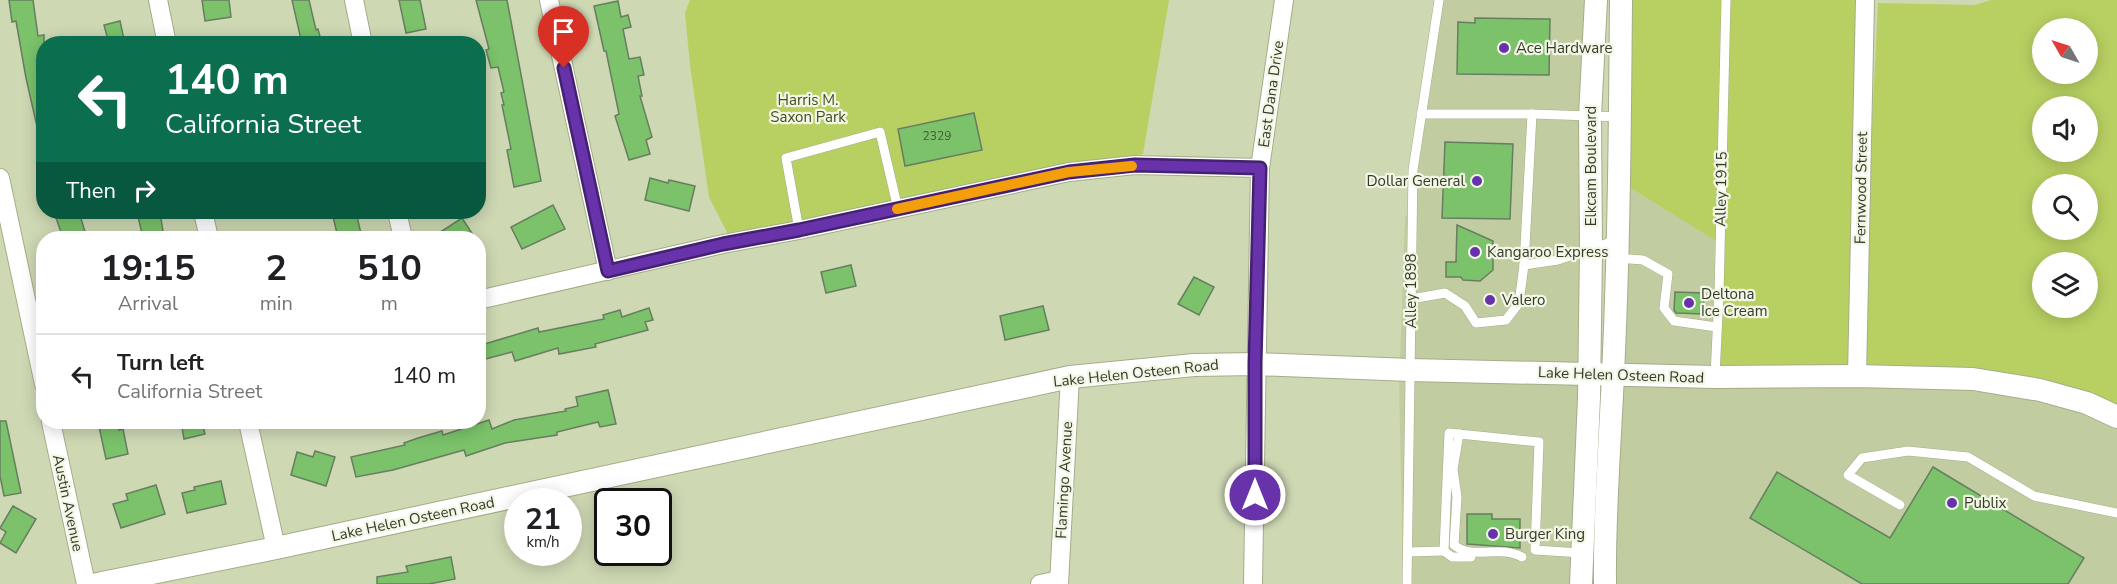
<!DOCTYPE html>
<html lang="en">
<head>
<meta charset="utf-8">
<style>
  body { margin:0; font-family:"Nunito Sans",sans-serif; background:#f2f2f2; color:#202124; height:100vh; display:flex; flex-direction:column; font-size:22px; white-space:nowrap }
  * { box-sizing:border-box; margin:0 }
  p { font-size:20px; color:#757577 }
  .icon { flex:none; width:33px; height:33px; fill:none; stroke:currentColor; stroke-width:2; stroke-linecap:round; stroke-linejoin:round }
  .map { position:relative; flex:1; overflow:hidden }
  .side { position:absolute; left:36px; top:231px; width:450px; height:198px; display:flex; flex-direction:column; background:#fff; border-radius:24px; box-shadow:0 3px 15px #0003 }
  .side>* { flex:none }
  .hud { position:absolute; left:36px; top:36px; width:450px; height:183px; border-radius:24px; box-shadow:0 3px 15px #0003; background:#0b6e4f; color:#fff; overflow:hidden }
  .needle { width:39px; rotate:309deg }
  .buttons { position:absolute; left:2032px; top:18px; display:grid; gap:12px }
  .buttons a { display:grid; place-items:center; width:66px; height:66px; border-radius:50%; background:#fff; box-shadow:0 3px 15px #0003; font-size:30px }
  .speed { position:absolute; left:504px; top:488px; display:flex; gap:12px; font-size:30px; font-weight:700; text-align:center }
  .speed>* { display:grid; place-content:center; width:78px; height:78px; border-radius:50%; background:#fff; box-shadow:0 3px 15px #0003; line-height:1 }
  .speed small { font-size:15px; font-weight:400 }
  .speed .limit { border:3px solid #111; border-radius:9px; background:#fff; color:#111 }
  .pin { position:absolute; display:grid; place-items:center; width:51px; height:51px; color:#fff; margin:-62px -26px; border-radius:50% 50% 50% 0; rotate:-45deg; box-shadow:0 0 6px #0007 }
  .pin .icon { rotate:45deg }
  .me { position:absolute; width:66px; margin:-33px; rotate:0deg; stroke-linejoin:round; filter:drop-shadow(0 0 4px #0008) }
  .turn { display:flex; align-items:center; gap:21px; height:126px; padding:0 30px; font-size:27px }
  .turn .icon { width:78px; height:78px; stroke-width:2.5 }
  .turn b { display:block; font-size:42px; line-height:51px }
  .then { display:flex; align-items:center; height:57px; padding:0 30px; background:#0003; gap:12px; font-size:22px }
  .eta { display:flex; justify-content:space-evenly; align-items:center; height:102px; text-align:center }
  .eta b { font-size:36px; font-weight:700; line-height:42px }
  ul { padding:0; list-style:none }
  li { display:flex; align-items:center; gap:18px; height:84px; padding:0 30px; border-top:2px solid #e0e0e0 }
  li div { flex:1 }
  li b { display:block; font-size:22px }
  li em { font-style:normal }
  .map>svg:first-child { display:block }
  .built { fill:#c1cda0 }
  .green { fill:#b8d062; fill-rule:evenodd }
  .building { fill:#7bc26a; stroke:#677e61; stroke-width:1.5 }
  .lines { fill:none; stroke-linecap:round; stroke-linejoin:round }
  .service-casing { stroke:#a4ad89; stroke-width:10 }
  .minor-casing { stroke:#a4ad89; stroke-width:20 }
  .tertiary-casing { stroke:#a4ad89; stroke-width:24 }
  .service { stroke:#fff; stroke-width:9 }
  .minor { stroke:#fff; stroke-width:18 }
  .tertiary { stroke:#fff; stroke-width:22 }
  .route-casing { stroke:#44216e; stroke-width:15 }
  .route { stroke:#6833aa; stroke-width:10 }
  .slow { stroke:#f59e0b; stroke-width:10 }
  .poi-dot { fill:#6833aa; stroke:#f1f7e4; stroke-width:2 }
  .labels { text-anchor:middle; stroke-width:4.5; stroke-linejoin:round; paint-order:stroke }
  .number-label { font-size:12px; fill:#465b3a }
  .poi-label { font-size:15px; fill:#35392a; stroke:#f1f7e4; text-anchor:start }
  .street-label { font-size:15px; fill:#35392a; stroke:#f1f7e4 }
  .park-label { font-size:15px; fill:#444e21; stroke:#f1f7e4 }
</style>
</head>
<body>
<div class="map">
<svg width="2117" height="584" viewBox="0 0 2117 584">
  <rect width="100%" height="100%" fill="#ced8b3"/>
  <g class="built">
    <path d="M 1434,0 L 1587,0 L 1580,364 L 1400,361 L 1405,216 L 1408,215 Z"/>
    <path d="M 1627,186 L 1718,242 L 1716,369 L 1622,366 Z"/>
    <path d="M 1399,378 L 1580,381 L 1573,584 L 1403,584 Z"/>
    <path d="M 1622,383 L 1973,387 L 2085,411 L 2117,426 L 2117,584 L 1613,584 Z"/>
  </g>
  <g class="green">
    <path d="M 690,0 L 1169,0 L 1143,154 L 1021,175 L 729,236 L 709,197 L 690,65 L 685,13 Z"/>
    <path d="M 1630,0 L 1856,0 L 1848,367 L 1716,369 L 1718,242 L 1627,186 Z"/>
    <path d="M 1991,0 L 2117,0 L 2117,408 L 1866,367 L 1870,169 L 1878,3 L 1975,5 ZM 2043,28 L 2088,28 L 2088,74 L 2043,74 ZM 2043,106 L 2088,106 L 2088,152 L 2043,152 ZM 2043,184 L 2088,184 L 2088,230 L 2043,230 ZM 2043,262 L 2088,262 L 2088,308 L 2043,308 Z"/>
  </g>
  <g class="building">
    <path d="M 9,0 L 33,0 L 38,36 L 44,35 L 44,130 L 38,131 L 26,78 L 16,21 L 12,22 Z"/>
    <path d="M 202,0 L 229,0 L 231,17 L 205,21 Z"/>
    <path d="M 292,0 L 309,0 L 316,30 L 318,29 L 322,44 L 302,44 Z"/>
    <path d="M 399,0 L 420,0 L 426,29 L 406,33 Z"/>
    <path d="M 476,0 L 507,0 L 541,181 L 514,187 L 507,150 L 511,149 L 502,105 L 504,105 L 501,93 L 504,92 L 498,67 L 491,68 L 486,50 L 489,49 Z"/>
    <path d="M 618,1 L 621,17 L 628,15 L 631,27 L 623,29 L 629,59 L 640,57 L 644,75 L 638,76 L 642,96 L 640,96 L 652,137 L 646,140 L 650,154 L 629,160 L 615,116 L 619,114 L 606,51 L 604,51 L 594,6 Z"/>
    <path d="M 1475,18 L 1550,19 L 1549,75 L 1457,74 L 1458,22 L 1475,23 Z"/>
    <path d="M 120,21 L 125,44 L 109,44 L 104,25 Z"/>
    <path d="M 974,113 L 982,150 L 905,166 L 898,129 Z"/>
    <path d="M 1445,142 L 1513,144 L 1510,219 L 1442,218 Z"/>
    <path d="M 650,178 L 668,183 L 669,180 L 695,186 L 689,211 L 645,200 Z"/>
    <path d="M 553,205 L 565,229 L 522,249 L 511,227 Z"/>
    <path d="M 54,212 L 79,212 L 86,235 L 77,238 L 63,238 Z"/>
    <path d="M 137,212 L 160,212 L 164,238 L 143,238 Z"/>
    <path d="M 332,212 L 356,212 L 362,238 L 338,238 Z"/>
    <path d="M 462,218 L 475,238 L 431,238 Z"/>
    <path d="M 1457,225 L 1493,241 L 1493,270 L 1480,281 L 1463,280 L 1461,277 L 1446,277 L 1446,262 L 1456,262 Z"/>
    <path d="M 851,265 L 856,286 L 826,293 L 821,272 Z"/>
    <path d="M 1194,277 L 1214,287 L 1199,315 L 1178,304 Z"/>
    <path d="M 1675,292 L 1704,293 L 1703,314 L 1676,313 L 1674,310 Z"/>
    <path d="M 1043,306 L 1049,330 L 1005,340 L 1000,316 Z"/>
    <path d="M 649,308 L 653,320 L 645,322 L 648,330 L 595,344 L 596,347 L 559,354 L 558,348 L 515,361 L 512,352 L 478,361 L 478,346 L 538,328 L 539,332 L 604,319 L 603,315 L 620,310 L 622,317 Z"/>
    <path d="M 608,390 L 616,424 L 600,427 L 598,422 L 557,432 L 557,435 L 505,443 L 466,456 L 464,450 L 393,470 L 356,477 L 351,457 L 405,445 L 404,443 L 418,438 L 442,431 L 443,435 L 489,420 L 492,429 L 514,420 L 566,411 L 565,409 L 578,406 L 576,397 Z"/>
    <path d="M 0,421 L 6,421 L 21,493 L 4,496 L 0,476 Z"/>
    <path d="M 98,422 L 117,422 L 119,430 L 123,429 L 128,454 L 106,459 Z"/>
    <path d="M 181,422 L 202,422 L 205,434 L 184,439 Z"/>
    <path d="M 315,451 L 335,457 L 326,486 L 291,475 L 297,452 L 313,457 Z"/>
    <path d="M 1933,467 L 2084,558 L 2068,584 L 1862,584 L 1750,518 L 1777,472 L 1890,538 Z"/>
    <path d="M 221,481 L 226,504 L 187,513 L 182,493 L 195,490 L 194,487 Z"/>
    <path d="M 156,485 L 165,514 L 121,528 L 113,504 L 128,500 L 126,494 Z"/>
    <path d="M 13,506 L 36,519 L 16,553 L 0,543 L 6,532 L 0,528 Z"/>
    <path d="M 1467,514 L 1492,514 L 1492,519 L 1520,519 L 1520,548 L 1467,544 Z"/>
    <path d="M 451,557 L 455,579 L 429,584 L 377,584 L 377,577 L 408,572 L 406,566 Z"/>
  </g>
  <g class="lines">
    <defs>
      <g id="service">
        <path d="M 1421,114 L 1532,114 L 1620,117"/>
        <path d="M 799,230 L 786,158 L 880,132 L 898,209"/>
        <path d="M 1616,258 L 1643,260 L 1668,274 L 1664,308 L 1674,321 L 1717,327"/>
        <path d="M 1524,265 L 1558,260 L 1617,240"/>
        <path d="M 1411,299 L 1445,293 L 1465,306 L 1476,323 L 1506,320 L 1519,303 L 1524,265 L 1532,114"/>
        <path d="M 1715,375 L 1719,294 L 1726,0"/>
        <path d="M 1459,434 L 1453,469 L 1457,497 L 1454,545 C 1474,561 1498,544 1522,557"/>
        <path d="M 1900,505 L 1848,475 L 1862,458 L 1908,451 L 1968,457 L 2034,496 L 2117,513"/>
        <path d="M 1444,551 L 1452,557 L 1471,557"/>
        <path d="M 1408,552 L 1444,551 L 1449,433 L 1539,442 L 1535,550 L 1581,553"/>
        <path d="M 1407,584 L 1413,170 L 1439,0"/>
      </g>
      <g id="minor">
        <path d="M 158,0 L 167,44"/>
        <path d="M 354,0 L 363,44"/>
        <path d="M 549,0 L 608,271"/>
        <path d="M 0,178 L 44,384"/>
        <path d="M 203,212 L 209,238"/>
        <path d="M 397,212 L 403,238"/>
        <path d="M 478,300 L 723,244 L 799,230 L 1069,172 L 1135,165 L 1260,168"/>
        <path d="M 1857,376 L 1865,0"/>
        <path d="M 51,422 L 86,584"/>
        <path d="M 248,422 L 276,548"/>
        <path d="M 1040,584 L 1059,580"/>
        <path d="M 1059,584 L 1070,377"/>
        <path d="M 1253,584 L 1260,168 L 1284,0"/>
      </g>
      <g id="tertiary">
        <path d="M 97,584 L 276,548 L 1070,377 L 1194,365 L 1255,364 L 1410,370 L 1715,377 L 1857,376 L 1973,379 L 2040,390 L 2087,403 L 2117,417"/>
        <path d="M 1581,584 L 1589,398 L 1591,249 L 1590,116 L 1596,0"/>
        <path d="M 1605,584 C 1604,514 1610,444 1613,374 C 1619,250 1620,125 1621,0"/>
      </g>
    </defs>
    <use href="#service" class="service-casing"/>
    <use href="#minor" class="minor-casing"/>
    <use href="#tertiary" class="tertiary-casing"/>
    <use href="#service" class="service"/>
    <use href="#minor" class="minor"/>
    <use href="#tertiary" class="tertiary"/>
  </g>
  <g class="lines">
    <defs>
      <path id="route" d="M 564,68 L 608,271 L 723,244 L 799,230 L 1069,172 L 1135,165 L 1260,168 L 1255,364 L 1255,495"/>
    </defs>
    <use href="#route" class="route-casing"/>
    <use href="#route" class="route"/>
    <path class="slow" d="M 897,209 L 1069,172 L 1132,166"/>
  </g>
  <g class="poi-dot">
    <circle cx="1504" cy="48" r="6"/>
    <circle cx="1477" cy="181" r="6"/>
    <circle cx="1475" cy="252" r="6"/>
    <circle cx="1490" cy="300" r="6"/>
    <circle cx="1689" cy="303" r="6"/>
    <circle cx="1952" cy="503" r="6"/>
    <circle cx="1493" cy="534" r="6"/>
  </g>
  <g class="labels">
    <g class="number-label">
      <text x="937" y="140">2329</text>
    </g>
    <g class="poi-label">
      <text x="1516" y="53">Ace Hardware</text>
      <text x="1465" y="186" text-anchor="end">Dollar General</text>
      <text x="1487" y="257">Kangaroo Express</text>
      <text x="1701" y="299">Deltona<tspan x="1701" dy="17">Ice Cream</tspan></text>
      <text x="1502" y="305">Valero</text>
      <text x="1964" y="508">Publix</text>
      <text x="1505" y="539">Burger King</text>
    </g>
    <g class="street-label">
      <text transform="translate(1271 94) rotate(-82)" y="5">East Dana Drive</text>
      <text transform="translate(1591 166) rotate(-90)" y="5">Elkcam Boulevard</text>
      <text transform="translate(1861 188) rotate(-89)" y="5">Fernwood Street</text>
      <text transform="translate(1721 189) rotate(-89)" y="5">Alley 1915</text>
      <text transform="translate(1411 291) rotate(-90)" y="5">Alley 1898</text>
      <text transform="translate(1136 373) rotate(-6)" y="5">Lake Helen Osteen Road</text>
      <text transform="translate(1621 375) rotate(2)" y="5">Lake Helen Osteen Road</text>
      <text transform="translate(1064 480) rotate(-87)" y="5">Flamingo Avenue</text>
      <text transform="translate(68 503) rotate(78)" y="5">Austin Avenue</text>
      <text transform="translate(413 519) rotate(-12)" y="5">Lake Helen Osteen Road</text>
    </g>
    <g class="park-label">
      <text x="808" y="105">Harris M.<tspan x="808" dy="17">Saxon Park</tspan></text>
    </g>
  </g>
</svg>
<div class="buttons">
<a><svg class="needle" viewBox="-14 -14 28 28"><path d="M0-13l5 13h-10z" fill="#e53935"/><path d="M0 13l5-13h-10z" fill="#757577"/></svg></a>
<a><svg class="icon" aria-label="sound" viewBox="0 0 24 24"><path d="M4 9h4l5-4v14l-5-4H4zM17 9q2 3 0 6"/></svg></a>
<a><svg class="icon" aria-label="search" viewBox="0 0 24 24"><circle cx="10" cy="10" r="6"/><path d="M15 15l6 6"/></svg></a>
<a><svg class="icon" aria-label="layers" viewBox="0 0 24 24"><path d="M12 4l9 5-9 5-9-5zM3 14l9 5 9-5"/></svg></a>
</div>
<div class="speed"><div>21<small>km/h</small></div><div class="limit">30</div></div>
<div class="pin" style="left:564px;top:68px;background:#d93025"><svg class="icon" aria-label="arrive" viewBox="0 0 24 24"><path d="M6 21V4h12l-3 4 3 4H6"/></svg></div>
<svg class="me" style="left:1255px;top:495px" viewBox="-20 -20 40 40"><circle r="17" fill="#6833aa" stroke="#fff" stroke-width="3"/><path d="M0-11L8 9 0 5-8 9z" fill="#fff"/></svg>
<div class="hud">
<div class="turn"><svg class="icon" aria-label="left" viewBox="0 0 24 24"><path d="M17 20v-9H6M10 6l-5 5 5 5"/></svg><div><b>140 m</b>California Street</div></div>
<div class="then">Then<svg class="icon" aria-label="right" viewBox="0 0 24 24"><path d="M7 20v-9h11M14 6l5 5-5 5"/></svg></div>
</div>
<section class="side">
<div class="eta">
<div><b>19:15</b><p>Arrival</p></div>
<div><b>2</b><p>min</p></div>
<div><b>510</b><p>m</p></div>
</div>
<ul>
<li><svg class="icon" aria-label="left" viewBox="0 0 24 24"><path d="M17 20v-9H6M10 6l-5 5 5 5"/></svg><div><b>Turn left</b><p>California Street</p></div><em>140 m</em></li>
</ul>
</section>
</div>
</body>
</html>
